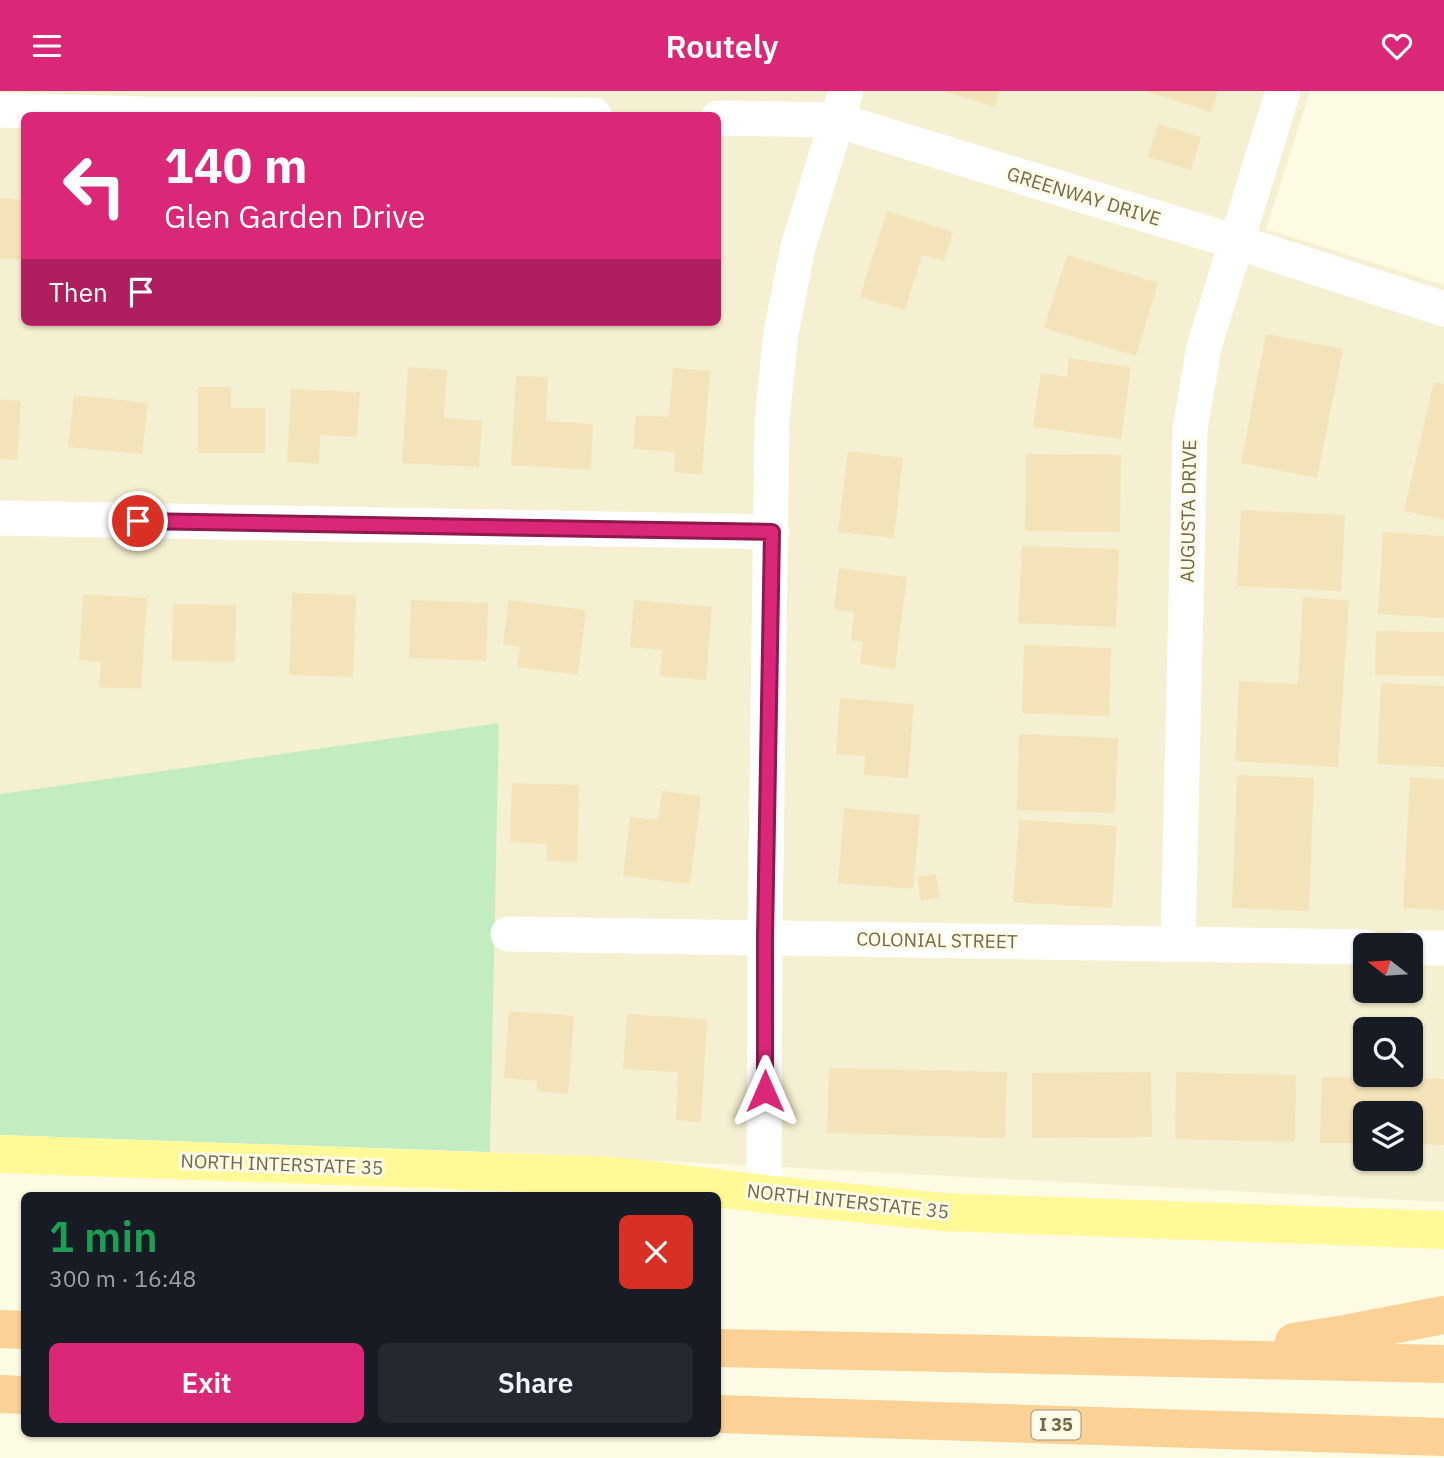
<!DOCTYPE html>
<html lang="en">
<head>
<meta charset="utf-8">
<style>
  body { margin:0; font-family:"IBM Plex Sans",sans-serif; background:#242831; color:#f1f3f6; height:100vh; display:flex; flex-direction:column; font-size:26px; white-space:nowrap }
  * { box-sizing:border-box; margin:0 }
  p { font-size:23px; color:#9ea1a6 }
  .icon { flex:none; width:38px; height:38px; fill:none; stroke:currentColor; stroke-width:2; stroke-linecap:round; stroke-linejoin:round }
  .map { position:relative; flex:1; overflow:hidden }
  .drawer { position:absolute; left:21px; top:1101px; width:700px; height:245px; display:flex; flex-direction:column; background:#171b24; border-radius:10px; box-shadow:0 2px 5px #0004 }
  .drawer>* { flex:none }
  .top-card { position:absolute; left:21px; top:21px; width:700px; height:214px; border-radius:10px; box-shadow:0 2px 5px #0004; background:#db2777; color:#fff; overflow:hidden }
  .needle { width:46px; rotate:287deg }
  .tools { position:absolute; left:1353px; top:842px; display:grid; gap:14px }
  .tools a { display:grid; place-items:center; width:70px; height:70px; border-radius:10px; background:#171b24; box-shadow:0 2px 5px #0004; font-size:35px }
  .pin { position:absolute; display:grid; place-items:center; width:60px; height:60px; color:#fff; margin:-30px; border:4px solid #fff; border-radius:50%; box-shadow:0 2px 7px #0007 }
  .me { position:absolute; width:77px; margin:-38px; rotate:0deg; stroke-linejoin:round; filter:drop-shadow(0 0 5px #0008) }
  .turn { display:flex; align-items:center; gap:24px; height:147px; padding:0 28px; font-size:32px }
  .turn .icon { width:91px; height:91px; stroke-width:2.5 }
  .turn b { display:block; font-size:49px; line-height:60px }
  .then { display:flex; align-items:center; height:66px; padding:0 28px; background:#0003; gap:14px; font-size:26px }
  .round { display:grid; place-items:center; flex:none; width:74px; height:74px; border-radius:10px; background:#242831 }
  .head { display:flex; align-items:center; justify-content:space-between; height:119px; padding:0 28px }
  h1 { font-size:42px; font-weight:600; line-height:52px; color:#1e9e55 }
  .action { display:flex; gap:14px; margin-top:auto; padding:14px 28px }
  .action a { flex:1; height:80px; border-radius:10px; background:#db2777; color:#fff; font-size:28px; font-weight:600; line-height:80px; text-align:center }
  .action a+a { background:#242831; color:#f1f3f6 }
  header { display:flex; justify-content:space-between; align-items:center; height:91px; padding:0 28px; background:#db2777; color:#fff; font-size:32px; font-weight:600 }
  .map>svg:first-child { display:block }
  .residential { fill:#f5f0d1; fill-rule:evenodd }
  .green { fill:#c4ecc1 }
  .building { fill:#f4e3b9 }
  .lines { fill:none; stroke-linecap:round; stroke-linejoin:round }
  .minor { stroke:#fff; stroke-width:35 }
  .major { stroke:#fff998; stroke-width:38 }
  .highway { stroke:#fbd196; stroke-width:38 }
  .route-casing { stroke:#8e194d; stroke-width:18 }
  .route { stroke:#db2777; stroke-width:12 }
  .labels { text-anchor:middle; stroke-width:6; stroke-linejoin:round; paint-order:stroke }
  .shield { fill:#fffdea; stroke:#a09479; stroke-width:2 }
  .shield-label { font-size:18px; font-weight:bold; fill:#776748 }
  .street-label { font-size:19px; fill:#776748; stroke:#fffdea }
</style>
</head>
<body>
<header><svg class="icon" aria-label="menu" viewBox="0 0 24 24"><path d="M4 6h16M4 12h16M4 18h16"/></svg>Routely<svg class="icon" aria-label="heart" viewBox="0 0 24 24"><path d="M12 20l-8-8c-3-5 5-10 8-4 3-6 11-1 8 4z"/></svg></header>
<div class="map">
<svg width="1444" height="1367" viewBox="0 0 1444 1367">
  <rect width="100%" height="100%" fill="#fdfbe3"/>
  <path class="residential" d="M 0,0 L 1310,0 L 1266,138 L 1444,194 L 1444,1111 L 490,1061 L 499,632 L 0,703 ZM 24,24 L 718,24 L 718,231 L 24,231 ZM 1365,854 L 1410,854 L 1410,900 L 1365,900 ZM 1365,938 L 1410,938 L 1410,984 L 1365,984 ZM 1365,1022 L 1410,1022 L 1410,1068 L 1365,1068 Z"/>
  <path class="green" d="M 499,632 L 490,1061 L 0,1044 L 0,703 Z"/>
  <g class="building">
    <path d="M 943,0 L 999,0 L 995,16 Z"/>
    <path d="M 1146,0 L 1218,0 L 1211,21 Z"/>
    <path d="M 1158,33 L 1201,46 L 1191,79 L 1148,66 Z"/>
    <path d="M 0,107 L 24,109 L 24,169 L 0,167 Z"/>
    <path d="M 887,120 L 953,141 L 944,170 L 922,164 L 905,219 L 860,206 Z"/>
    <path d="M 1067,164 L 1158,192 L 1136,265 L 1044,237 Z"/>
    <path d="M 1266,243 L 1343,258 L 1317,387 L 1241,372 Z"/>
    <path d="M 1069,267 L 1131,276 L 1121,348 L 1033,336 L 1041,282 L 1067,286 Z"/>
    <path d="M 408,276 L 447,279 L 444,327 L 482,330 L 479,376 L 402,372 Z"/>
    <path d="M 673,277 L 710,280 L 702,383 L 674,381 L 675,361 L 633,358 L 636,324 L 669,326 Z"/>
    <path d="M 516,285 L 548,286 L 546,330 L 593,333 L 591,379 L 511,374 Z"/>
    <path d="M 1434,291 L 1444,293 L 1444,429 L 1404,420 Z"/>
    <path d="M 198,296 L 231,296 L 231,317 L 265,317 L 265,362 L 198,362 Z"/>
    <path d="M 291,298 L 360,301 L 357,346 L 320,344 L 319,373 L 287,371 Z"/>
    <path d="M 74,304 L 148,312 L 142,363 L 68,356 Z"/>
    <path d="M 0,308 L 21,310 L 17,369 L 0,368 Z"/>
    <path d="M 848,360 L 903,367 L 894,447 L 838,441 Z"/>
    <path d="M 1026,363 L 1121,364 L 1120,441 L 1025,440 Z"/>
    <path d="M 1241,419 L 1345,424 L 1341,500 L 1237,495 Z"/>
    <path d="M 1383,441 L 1444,445 L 1444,527 L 1378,523 Z"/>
    <path d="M 1022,455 L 1119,458 L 1116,536 L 1018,532 Z"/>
    <path d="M 839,477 L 907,486 L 895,578 L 860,573 L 863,551 L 851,549 L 854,521 L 834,518 Z"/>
    <path d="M 292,502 L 356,504 L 353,586 L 289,584 Z"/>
    <path d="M 83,503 L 147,507 L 141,598 L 99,596 L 101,571 L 79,569 Z"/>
    <path d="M 1303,506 L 1349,509 L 1338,676 L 1235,670 L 1239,590 L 1298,593 Z"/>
    <path d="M 411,509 L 488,512 L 486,570 L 409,567 Z"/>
    <path d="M 509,509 L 586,519 L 578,584 L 517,576 L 520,556 L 503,553 Z"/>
    <path d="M 634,509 L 712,516 L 706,589 L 660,585 L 662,559 L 630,556 Z"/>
    <path d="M 173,513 L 236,514 L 235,571 L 172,570 Z"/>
    <path d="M 1376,540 L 1444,541 L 1444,585 L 1375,584 Z"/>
    <path d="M 1024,554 L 1111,557 L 1109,625 L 1022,622 Z"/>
    <path d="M 1381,592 L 1444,595 L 1444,676 L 1377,673 Z"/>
    <path d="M 840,607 L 914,613 L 908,687 L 864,684 L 865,665 L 836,663 Z"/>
    <path d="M 1019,643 L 1118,647 L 1115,722 L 1017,719 Z"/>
    <path d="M 1237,684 L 1314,687 L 1309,820 L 1232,817 Z"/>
    <path d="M 1410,686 L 1444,688 L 1444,819 L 1403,817 Z"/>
    <path d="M 512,692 L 579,694 L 577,771 L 547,770 L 547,753 L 510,751 Z"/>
    <path d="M 662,700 L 701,705 L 690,793 L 623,785 L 630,726 L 658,729 Z"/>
    <path d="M 844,717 L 920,724 L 913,798 L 838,792 Z"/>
    <path d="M 1019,729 L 1117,735 L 1112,817 L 1013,811 Z"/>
    <path d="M 936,783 L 940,806 L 921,810 L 917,786 Z"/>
    <path d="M 509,920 L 574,925 L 568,1003 L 537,1000 L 537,990 L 504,987 Z"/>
    <path d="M 627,923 L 707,928 L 701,1031 L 676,1029 L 678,981 L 623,978 Z"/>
    <path d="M 829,977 L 1007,981 L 1005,1047 L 827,1042 Z"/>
    <path d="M 1151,981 L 1152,1046 L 1032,1047 L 1032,982 Z"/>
    <path d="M 1176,981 L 1296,984 L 1295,1051 L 1175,1048 Z"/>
    <path d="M 1322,986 L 1444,988 L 1444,1054 L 1410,1053 L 1410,1022 L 1365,1022 L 1365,1052 L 1320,1052 Z"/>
  </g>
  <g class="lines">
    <g class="minor">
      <path d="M 0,19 L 144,23 L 594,24"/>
      <path d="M 718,27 L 836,29 L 1236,151 L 1444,218"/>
      <path d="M 0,427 L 772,441"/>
      <path d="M 508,843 L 1365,856"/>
      <path d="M 1178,853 L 1190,339 L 1204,256 L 1283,0"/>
      <path d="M 1410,857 L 1444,857"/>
      <path d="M 764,1103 L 765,846 L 772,330 L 781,242 L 798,156 L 846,0"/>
    </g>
    <path class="major" d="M 0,1063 L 616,1085 L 764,1103 L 943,1121 L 1444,1139"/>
    <g class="highway">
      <path d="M 0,1238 L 24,1239"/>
      <path d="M 1294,1251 L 1345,1243 L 1444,1224"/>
      <path d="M 718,1257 L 1444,1273"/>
      <path d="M 0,1303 L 24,1304"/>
      <path d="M 718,1323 L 1444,1346"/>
    </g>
  </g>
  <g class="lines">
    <defs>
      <path id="route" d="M 138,430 L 772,441 L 765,846 L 765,1000"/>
    </defs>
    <use href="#route" class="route-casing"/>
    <use href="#route" class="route"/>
  </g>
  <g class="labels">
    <rect class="shield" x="1031.5" y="1319.5" width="49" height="29" rx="5"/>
    <g class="shield-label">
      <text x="1056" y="1340">I 35</text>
    </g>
    <g class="street-label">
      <text transform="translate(1084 105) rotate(17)" y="7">GREENWAY DRIVE</text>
      <text transform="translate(1188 420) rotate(-89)" y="7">AUGUSTA DRIVE</text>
      <text transform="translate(937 849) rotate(1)" y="7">COLONIAL STREET</text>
      <text transform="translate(282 1073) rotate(2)" y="7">NORTH INTERSTATE 35</text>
      <text transform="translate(848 1110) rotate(6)" y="7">NORTH INTERSTATE 35</text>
    </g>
  </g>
</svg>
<div class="tools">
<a><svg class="needle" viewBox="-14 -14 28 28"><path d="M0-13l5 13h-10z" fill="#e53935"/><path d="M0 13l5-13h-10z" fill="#9ea1a6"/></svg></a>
<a><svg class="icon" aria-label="search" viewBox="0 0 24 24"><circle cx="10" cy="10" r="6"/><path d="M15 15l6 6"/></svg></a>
<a><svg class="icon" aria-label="layers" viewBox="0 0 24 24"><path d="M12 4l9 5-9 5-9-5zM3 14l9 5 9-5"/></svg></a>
</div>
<div class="pin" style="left:138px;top:430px;background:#d93025"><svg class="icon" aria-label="arrive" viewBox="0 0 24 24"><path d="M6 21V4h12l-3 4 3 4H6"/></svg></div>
<svg class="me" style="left:765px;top:1000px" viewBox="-20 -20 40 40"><path d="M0-17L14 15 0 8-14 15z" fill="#db2777" stroke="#fff" stroke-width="4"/></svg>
<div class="top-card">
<div class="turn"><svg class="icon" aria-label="left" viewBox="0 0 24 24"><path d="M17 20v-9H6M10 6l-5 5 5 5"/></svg><div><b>140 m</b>Glen Garden Drive</div></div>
<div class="then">Then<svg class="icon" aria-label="arrive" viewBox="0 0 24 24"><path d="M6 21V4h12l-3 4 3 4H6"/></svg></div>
</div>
<section class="drawer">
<div class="head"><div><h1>1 min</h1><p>300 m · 16:48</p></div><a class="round" style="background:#d93025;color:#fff"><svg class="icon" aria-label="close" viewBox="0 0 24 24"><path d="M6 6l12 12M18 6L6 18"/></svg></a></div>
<div class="action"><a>Exit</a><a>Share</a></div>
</section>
</div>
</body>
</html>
